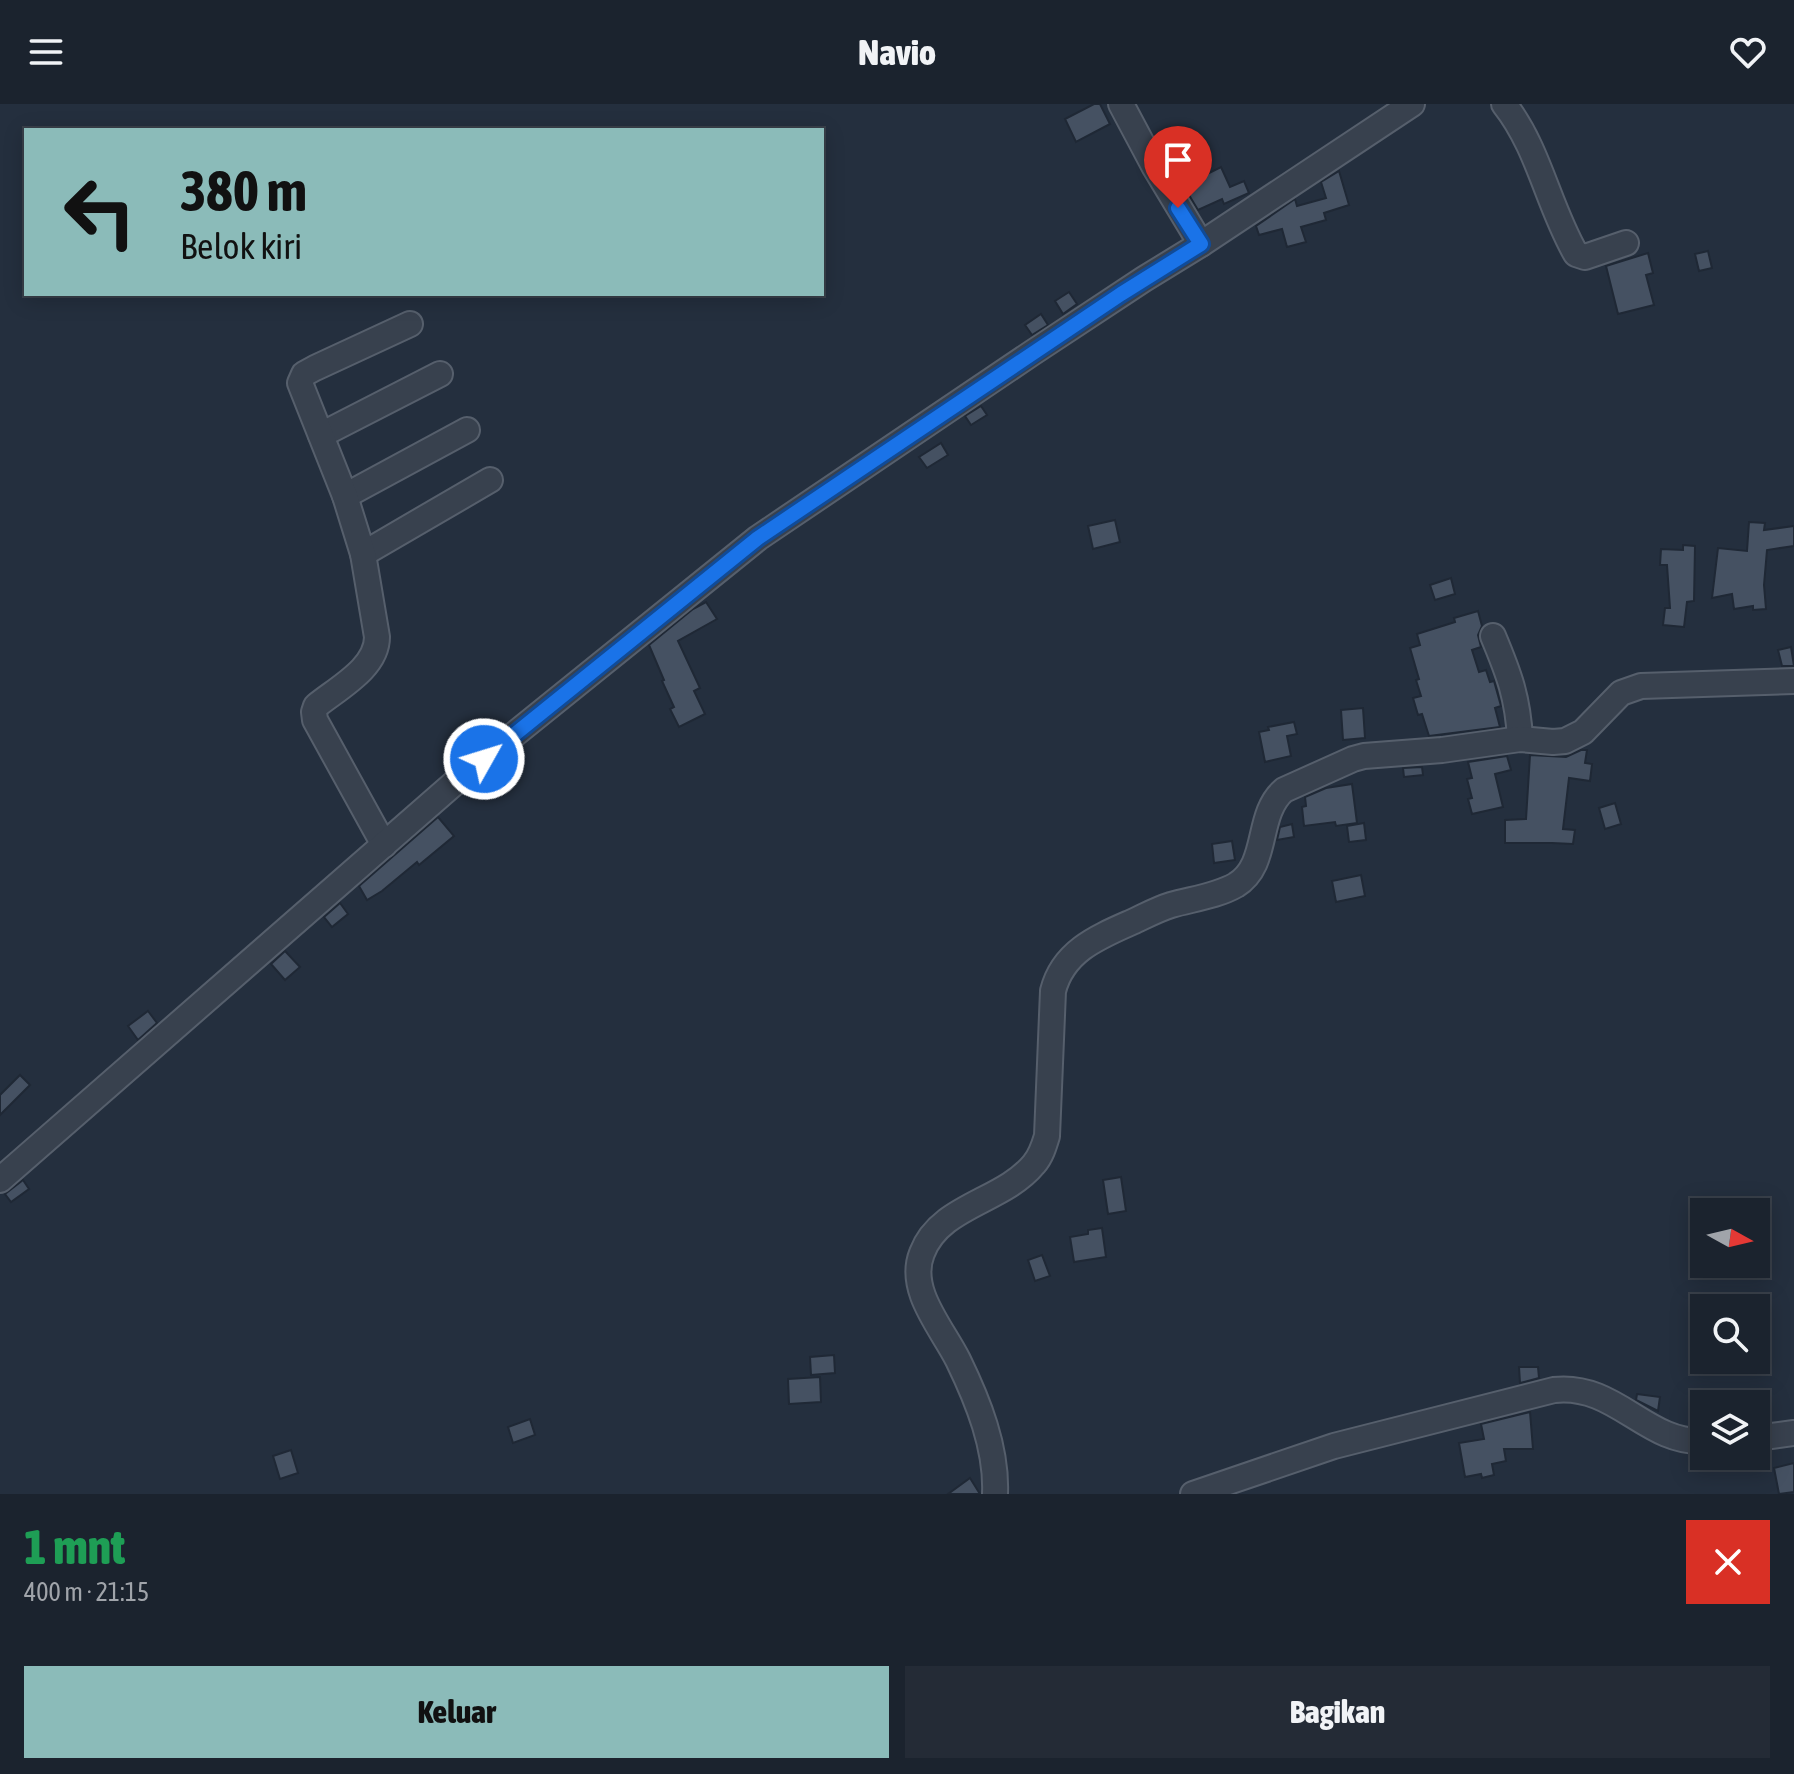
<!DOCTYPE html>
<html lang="id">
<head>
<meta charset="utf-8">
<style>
  body { margin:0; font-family:"Asap Condensed",sans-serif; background:#242b36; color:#f1f3f6; height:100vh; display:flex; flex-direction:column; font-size:30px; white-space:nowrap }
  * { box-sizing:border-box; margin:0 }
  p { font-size:26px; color:#a0a4aa }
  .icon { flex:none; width:44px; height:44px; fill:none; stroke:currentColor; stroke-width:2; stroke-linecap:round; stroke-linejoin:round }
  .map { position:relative; height:1390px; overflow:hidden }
  .sheet { display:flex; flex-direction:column; background:#1b232e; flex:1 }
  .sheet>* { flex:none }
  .banner { position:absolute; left:24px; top:24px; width:800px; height:168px; border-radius:0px; box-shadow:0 4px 20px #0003,0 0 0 2px #39404a; background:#8bbbb9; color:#111; overflow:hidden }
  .needle { width:52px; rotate:98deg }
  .controls { position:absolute; left:1690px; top:1094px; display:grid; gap:16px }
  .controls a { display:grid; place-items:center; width:80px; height:80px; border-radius:0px; background:#1b232e; box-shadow:0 4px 20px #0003,0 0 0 2px #39404a; font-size:40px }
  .pin { position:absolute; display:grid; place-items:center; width:68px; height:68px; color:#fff; margin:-82px -34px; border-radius:50% 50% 50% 0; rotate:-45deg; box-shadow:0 0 8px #0007 }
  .pin .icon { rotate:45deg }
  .me { position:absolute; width:88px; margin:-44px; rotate:51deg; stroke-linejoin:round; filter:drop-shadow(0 0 6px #0008) }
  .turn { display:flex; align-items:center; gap:28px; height:168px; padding:0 24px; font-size:36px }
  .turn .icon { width:104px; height:104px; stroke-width:2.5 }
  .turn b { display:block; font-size:56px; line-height:68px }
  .round { display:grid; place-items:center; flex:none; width:84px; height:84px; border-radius:0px; background:#242b36 }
  .overview { display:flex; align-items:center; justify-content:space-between; height:136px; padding:0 24px }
  h1 { font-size:48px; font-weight:800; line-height:60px; color:#1e9e55 }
  .primary-button { display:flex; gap:16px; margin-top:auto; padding:16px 24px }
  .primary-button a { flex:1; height:92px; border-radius:0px; background:#8bbbb9; color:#111; font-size:32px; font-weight:800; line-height:92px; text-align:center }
  .primary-button a+a { background:#242b36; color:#f1f3f6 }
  header { display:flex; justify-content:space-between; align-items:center; height:104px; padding:0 24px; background:#1b232e; font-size:36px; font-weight:800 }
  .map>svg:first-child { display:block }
  .building { fill:#455162; stroke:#1f2835; stroke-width:2 }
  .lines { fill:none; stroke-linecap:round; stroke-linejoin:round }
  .minor-casing { stroke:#565f6c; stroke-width:28 }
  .minor { stroke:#38414e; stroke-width:24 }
  .route-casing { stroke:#114b97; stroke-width:20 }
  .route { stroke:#1a73e8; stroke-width:14 }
</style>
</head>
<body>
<header><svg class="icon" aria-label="menu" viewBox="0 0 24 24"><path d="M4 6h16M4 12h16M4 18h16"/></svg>Navio<svg class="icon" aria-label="heart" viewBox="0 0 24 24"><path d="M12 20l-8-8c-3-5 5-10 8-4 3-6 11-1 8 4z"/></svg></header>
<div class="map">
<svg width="1794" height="1390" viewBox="0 0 1794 1390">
  <rect width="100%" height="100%" fill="#242f3e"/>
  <g class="building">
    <path d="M 1094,0 L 1100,0 L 1110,20 L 1076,38 L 1065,15 Z"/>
    <path d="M 1221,63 L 1230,83 L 1244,77 L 1249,89 L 1224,100 L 1222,95 L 1198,106 L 1180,76 L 1205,65 L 1207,70 Z"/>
    <path d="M 1339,67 L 1349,101 L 1324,109 L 1326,116 L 1301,123 L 1306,138 L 1287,143 L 1282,125 L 1259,131 L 1256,122 L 1295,95 L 1297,102 L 1326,94 L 1321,78 Z"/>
    <path d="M 1708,147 L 1712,164 L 1699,167 L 1695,150 Z"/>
    <path d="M 1648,149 L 1653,169 L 1646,171 L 1654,201 L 1618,210 L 1606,162 Z"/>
    <path d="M 1069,188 L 1077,200 L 1063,210 L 1055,197 Z"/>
    <path d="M 1041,210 L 1048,221 L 1032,231 L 1025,221 Z"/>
    <path d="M 981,302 L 987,311 L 971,321 L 965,312 Z"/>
    <path d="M 941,339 L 948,351 L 927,364 L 919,353 Z"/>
    <path d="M 1115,416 L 1120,438 L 1093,445 L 1088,422 Z"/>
    <path d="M 1749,418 L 1765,419 L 1764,426 L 1794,422 L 1794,442 L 1767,446 L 1764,481 L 1766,505 L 1753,506 L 1753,502 L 1734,505 L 1732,490 L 1712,494 L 1718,444 L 1747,447 Z"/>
    <path d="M 1683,441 L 1695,442 L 1694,497 L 1687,498 L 1684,523 L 1663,521 L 1665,504 L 1670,504 L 1667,461 L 1660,461 L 1661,445 L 1683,446 Z"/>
    <path d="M 1451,474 L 1455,490 L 1435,496 L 1430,481 Z"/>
    <path d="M 706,498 L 717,515 L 678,537 L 700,584 L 694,587 L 705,610 L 679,623 L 670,605 L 674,603 L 662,577 L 664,576 L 649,541 L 693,505 Z"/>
    <path d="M 1478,507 L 1482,522 L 1478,531 L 1481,543 L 1472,546 L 1479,568 L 1486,566 L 1490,578 L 1494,577 L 1501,602 L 1495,604 L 1500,623 L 1429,632 L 1422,610 L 1418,611 L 1413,594 L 1421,592 L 1416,576 L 1419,575 L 1410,544 L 1420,541 L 1417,530 L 1455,518 L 1454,514 Z"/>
    <path d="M 1791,543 L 1794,562 L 1782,562 L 1778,546 Z"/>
    <path d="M 1363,604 L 1365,634 L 1343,636 L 1341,606 Z"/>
    <path d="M 1294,618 L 1297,630 L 1287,632 L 1291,652 L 1265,658 L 1259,628 L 1269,626 L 1268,623 Z"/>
    <path d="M 1581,646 L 1587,646 L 1585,659 L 1592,660 L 1590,677 L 1569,674 L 1563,725 L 1575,726 L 1573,740 L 1552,739 L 1505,739 L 1505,716 L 1526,715 L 1530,651 L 1566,653 Z"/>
    <path d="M 1507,652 L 1511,666 L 1495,670 L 1503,703 L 1472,710 L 1468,695 L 1472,694 L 1467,675 L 1472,674 L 1468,658 Z"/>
    <path d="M 1422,663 L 1423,671 L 1404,673 L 1403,664 Z"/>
    <path d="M 1352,680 L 1357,719 L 1336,722 L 1335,718 L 1304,722 L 1302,703 L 1306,702 L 1305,693 L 1326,684 Z"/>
    <path d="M 1615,699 L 1621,720 L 1605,725 L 1599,704 Z"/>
    <path d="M 438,713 L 454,732 L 419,761 L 417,758 L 382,787 L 367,796 L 359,782 Z"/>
    <path d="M 1364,719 L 1366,736 L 1349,738 L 1347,722 Z"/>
    <path d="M 1292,720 L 1294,733 L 1277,736 L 1280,723 Z"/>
    <path d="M 1232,737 L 1235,756 L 1214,759 L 1212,740 Z"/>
    <path d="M 1361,771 L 1365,792 L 1336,798 L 1332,777 Z"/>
    <path d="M 340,799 L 348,810 L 332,823 L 324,813 Z"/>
    <path d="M 285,847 L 300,863 L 285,876 L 271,860 Z"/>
    <path d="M 148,907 L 157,919 L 138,936 L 128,922 Z"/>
    <path d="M 20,971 L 30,981 L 0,1011 L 0,991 Z"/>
    <path d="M 1121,1073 L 1126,1107 L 1108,1110 L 1103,1076 Z"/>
    <path d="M 23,1076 L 29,1085 L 11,1098 L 5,1090 Z"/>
    <path d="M 1102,1124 L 1106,1153 L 1074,1158 L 1070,1133 L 1088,1130 L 1088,1126 Z"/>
    <path d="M 1042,1151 L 1050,1172 L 1035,1177 L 1028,1156 Z"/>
    <path d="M 834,1251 L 835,1269 L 811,1271 L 810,1253 Z"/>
    <path d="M 1519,1263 L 1538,1263 L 1539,1274 L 1520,1279 Z"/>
    <path d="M 820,1273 L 821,1298 L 789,1300 L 788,1275 Z"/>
    <path d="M 1637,1290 L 1660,1293 L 1658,1307 L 1636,1296 Z"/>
    <path d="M 1530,1308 L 1533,1345 L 1504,1345 L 1506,1357 L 1492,1360 L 1494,1371 L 1482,1374 L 1481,1370 L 1465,1373 L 1459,1339 L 1484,1335 L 1481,1320 Z"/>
    <path d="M 530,1315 L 535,1331 L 513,1339 L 508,1323 Z"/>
    <path d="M 291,1346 L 298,1369 L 280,1375 L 273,1352 Z"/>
    <path d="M 1794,1359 L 1794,1388 L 1779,1390 L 1774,1364 Z"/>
    <path d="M 970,1374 L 980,1390 L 948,1390 Z"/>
  </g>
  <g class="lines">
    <defs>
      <g id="minor">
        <path d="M 1121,0 L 1154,62 L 1201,140"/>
        <path d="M 1504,0 C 1539,44 1548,102 1576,150 L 1585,153 L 1626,139"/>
        <path d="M 321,331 L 440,270"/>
        <path d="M 345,392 L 467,326"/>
        <path d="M 363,450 L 490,376"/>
        <path d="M 1493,532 C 1509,570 1518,594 1520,635"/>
        <path d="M 384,741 L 315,616 L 314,608 L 316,602 C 338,584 377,564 377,533 L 363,450 L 345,392 L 300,279 L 304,270 L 315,264 L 410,220"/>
        <path d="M 0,1076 L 459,675 L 758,434 L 1032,249 L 1144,175 L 1201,140 L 1412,0"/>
        <path d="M 1756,1334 L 1794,1329"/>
        <path d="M 995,1390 C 997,1344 978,1297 958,1256 C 942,1224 907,1186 922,1149 C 940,1101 1003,1098 1034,1060 C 1041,1052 1044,1042 1047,1032 L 1053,887 C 1063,847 1098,833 1132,818 C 1145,812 1158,805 1171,801 C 1192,795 1217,792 1236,781 C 1270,760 1255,711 1284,686 L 1353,655 L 1364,652 L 1442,646 L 1520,635 L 1553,638 L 1565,637 L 1583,628 L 1621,589 L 1641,582 L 1794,577"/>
        <path d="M 1193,1390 L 1334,1342 L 1554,1286 C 1616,1279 1646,1340 1704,1337"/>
      </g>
    </defs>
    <use href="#minor" class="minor-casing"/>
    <use href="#minor" class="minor"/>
  </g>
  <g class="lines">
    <defs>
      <path id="route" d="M 484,655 L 758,434 L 1121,190 L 1201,140 L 1178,104"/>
    </defs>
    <use href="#route" class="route-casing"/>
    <use href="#route" class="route"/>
  </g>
</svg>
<div class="controls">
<a><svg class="needle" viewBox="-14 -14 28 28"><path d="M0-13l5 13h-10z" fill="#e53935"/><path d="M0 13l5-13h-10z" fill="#a0a4aa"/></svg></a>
<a><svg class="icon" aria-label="search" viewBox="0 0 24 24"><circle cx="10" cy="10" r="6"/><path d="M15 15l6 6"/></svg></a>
<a><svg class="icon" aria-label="layers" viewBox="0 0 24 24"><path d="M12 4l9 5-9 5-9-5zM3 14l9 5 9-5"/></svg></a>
</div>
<div class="pin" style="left:1178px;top:104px;background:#d93025"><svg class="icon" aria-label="arrive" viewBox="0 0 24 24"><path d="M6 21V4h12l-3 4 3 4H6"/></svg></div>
<svg class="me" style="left:484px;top:655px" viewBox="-20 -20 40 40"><circle r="17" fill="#1a73e8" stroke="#fff" stroke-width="3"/><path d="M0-11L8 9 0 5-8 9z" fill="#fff"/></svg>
<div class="banner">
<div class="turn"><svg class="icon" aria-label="left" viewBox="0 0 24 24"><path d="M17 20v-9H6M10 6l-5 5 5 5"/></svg><div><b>380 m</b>Belok kiri</div></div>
</div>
</div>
<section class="sheet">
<div class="overview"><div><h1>1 mnt</h1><p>400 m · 21:15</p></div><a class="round" style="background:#d93025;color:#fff"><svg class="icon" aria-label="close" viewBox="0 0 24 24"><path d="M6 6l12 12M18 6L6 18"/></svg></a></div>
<div class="primary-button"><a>Keluar</a><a>Bagikan</a></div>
</section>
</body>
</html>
